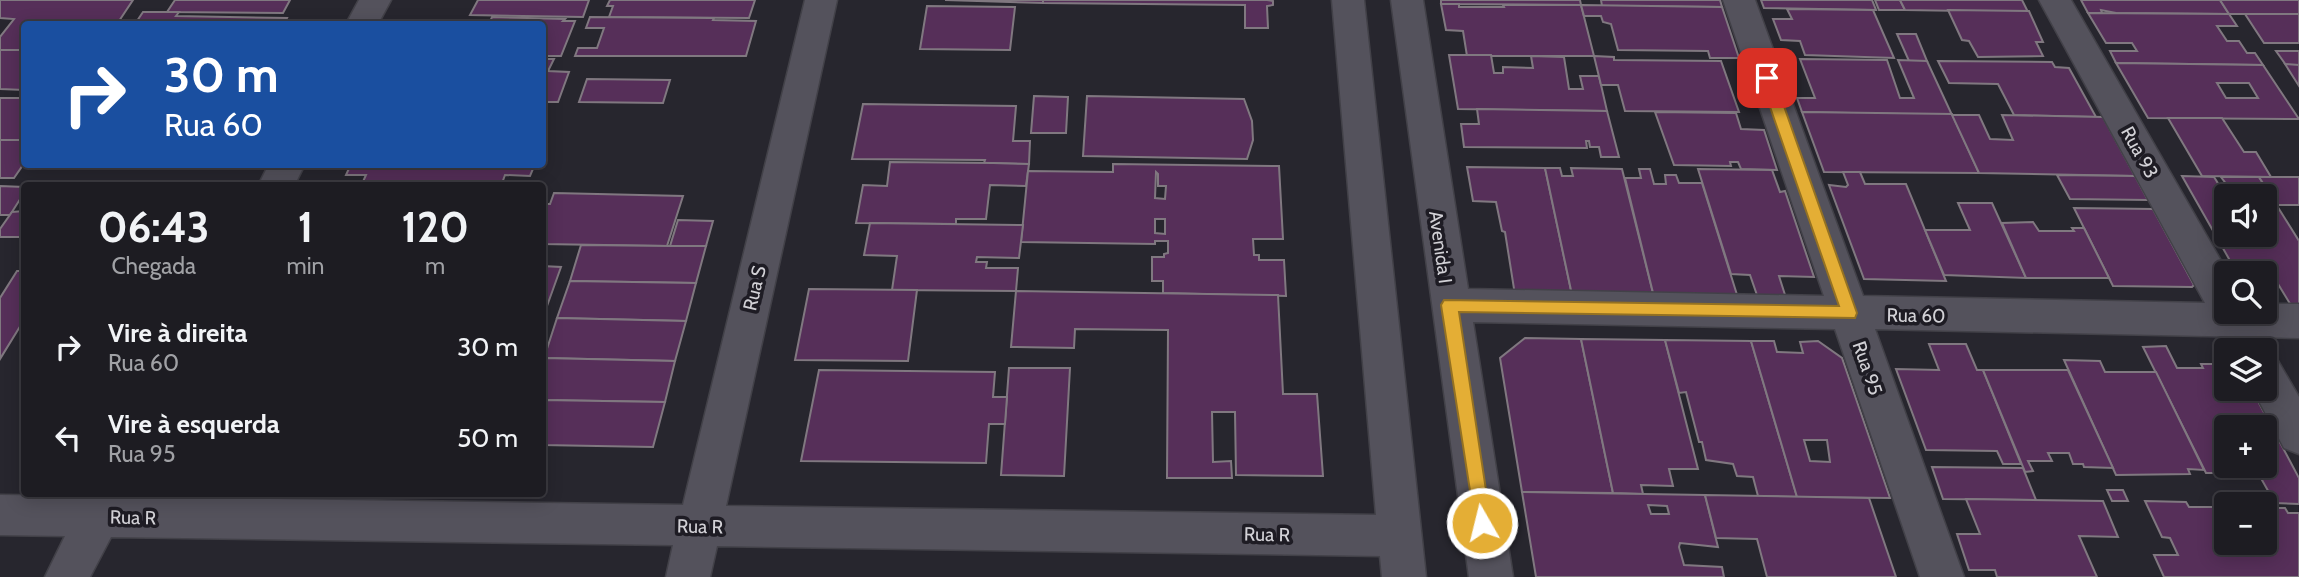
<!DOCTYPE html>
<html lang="pt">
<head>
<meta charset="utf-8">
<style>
  body { margin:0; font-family:Cabin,sans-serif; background:#25252a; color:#f1f3f6; height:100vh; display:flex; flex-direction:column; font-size:26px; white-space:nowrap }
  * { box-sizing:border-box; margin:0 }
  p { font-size:23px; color:#a0a1a5 }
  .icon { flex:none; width:38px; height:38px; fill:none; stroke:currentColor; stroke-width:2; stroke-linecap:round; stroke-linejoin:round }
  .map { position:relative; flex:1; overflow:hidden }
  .panel { position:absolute; left:21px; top:182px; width:525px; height:315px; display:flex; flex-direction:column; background:#1d1c22; border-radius:7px; box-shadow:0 4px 18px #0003,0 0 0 2px #3b3a40 }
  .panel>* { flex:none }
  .banner { position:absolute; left:21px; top:21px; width:525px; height:147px; border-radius:7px; box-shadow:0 4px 18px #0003,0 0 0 2px #3b3a40; background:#1a4fa0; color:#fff; overflow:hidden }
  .tools { position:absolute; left:2214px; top:184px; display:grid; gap:14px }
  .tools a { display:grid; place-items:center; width:63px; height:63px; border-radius:7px; background:#1d1c22; box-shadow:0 4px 18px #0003,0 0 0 2px #3b3a40; font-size:35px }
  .pin { position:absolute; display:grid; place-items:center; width:60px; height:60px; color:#fff; margin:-30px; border-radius:14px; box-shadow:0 4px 10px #0006 }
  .me { position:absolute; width:77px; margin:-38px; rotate:352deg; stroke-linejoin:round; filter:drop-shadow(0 0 5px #0008) }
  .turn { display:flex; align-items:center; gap:24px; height:147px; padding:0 28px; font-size:32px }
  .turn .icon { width:91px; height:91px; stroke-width:2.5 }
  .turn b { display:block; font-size:49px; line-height:60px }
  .eta { display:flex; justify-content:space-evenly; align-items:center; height:119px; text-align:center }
  .eta b { font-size:42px; font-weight:700; line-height:49px }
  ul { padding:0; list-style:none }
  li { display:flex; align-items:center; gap:21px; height:91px; padding:0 28px }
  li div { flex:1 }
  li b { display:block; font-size:26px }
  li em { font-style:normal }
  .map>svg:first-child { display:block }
  .building { fill:#562f59; stroke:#807880; stroke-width:2; fill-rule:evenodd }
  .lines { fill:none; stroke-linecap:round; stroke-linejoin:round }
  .minor-casing { stroke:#424148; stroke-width:3 }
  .minor { fill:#54525c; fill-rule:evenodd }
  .route { fill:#e4ae35; stroke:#947122; stroke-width:2 }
  .labels { text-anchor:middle; stroke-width:7; stroke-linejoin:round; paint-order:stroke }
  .street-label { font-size:19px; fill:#d2d1d6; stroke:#1e1c24 }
</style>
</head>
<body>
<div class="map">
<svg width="2299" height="577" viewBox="0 0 2299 577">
  <rect width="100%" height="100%" fill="#27262e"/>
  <g class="building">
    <path d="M 0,0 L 133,0 L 117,24 L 24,24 L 24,50 L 0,50 L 0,37 L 14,19 L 0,18 Z"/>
    <path d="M 175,0 L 290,0 L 283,13 L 167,12 Z"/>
    <path d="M 478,0 L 589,0 L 583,17 L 470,15 Z"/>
    <path d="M 610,0 L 755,0 L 749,18 L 609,17 L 613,6 L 607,6 Z"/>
    <path d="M 945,0 L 1043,0 L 1043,3 Z"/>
    <path d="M 1043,0 L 1267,0 L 1273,1 L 1273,5 L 1267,6 L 1268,28 L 1245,28 L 1245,5 L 1043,3 Z"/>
    <path d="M 1441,0 L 1580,0 L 1581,5 L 1441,4 Z"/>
    <path d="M 1601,0 L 1720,0 L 1722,7 L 1602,6 Z"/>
    <path d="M 1761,0 L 1872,0 L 1876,10 L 1764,8 Z"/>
    <path d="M 1875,0 L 1900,0 L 1905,10 L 1879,10 Z"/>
    <path d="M 1900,0 L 2022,0 L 2028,12 L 1905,10 Z"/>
    <path d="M 2081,0 L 2220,0 L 2229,14 L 2116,13 L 2101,10 L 2102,13 L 2088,13 Z"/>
    <path d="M 2220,0 L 2299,0 L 2299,14 L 2229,14 Z"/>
    <path d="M 1441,4 L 1459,4 L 1459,7 L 1504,7 L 1503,5 L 1581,5 L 1594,56 L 1467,56 L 1463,31 L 1446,30 Z"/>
    <path d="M 1581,5 L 1722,7 L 1739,58 L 1710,58 L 1708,51 L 1618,50 L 1611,24 L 1603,22 L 1601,16 L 1584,16 Z"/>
    <path d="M 927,6 L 1015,7 L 1010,50 L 920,49 Z"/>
    <path d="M 1787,9 L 1873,10 L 1894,58 L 1805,55 L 1800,41 L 1781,40 L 1773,19 L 1792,19 Z"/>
    <path d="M 1948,10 L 2029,11 L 2043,42 L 2036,42 L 2043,56 L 1978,57 L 1969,41 L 1962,40 Z"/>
    <path d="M 143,12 L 179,12 L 176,16 L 287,18 L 284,24 L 135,24 Z"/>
    <path d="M 2088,13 L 2229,14 L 2237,26 L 2217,26 L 2227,41 L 2239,41 L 2247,53 L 2255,53 L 2263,65 L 2116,63 L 2110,51 L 2137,51 L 2132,43 L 2106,43 Z"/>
    <path d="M 2245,14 L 2299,14 L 2299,43 L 2264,43 Z"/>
    <path d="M 492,17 L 565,19 L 563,21 L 575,21 L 561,56 L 542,56 L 542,24 L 489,24 Z"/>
    <path d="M 590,17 L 710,18 L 714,18 L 713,20 L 756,21 L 746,56 L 575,56 L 578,48 L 597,48 L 604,28 L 586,28 Z"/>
    <path d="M 1897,34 L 1916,34 L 1927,61 L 1909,61 Z"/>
    <path d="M 0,50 L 24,50 L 24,90 L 0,89 Z"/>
    <path d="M 2276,51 L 2299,51 L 2299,65 L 2286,65 Z"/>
    <path d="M 1449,55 L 1491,55 L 1494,73 L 1503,73 L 1503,67 L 1533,68 L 1531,56 L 1564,57 L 1569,89 L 1583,89 L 1580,76 L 1599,76 L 1607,111 L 1458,109 Z"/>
    <path d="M 1594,56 L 1614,57 L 1614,60 L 1721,61 L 1739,112 L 1625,111 L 1618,85 L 1601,85 Z"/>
    <path d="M 542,59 L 554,59 L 548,71 L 569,72 L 558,102 L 542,102 Z"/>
    <path d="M 1800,59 L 1887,60 L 1900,98 L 1914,98 L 1898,60 L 1927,61 L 1952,115 L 1802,112 L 1797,98 L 1815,98 Z"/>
    <path d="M 1938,61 L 2052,62 L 2055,67 L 2069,68 L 2096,117 L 2014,115 L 1998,84 L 1949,83 Z"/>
    <path d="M 2116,63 L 2263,65 L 2299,119 L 2148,118 ZM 2217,83 L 2249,83 L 2258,98 L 2226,98 Z"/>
    <path d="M 2285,64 L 2299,65 L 2299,86 Z"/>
    <path d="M 587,79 L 670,80 L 663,103 L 579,102 Z"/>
    <path d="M 1034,96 L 1068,97 L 1066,133 L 1031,133 Z"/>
    <path d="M 1087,96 L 1244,99 L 1252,121 L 1253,140 L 1247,159 L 1083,156 Z"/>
    <rect x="0" y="98" width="24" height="42"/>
    <path d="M 863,104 L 1016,106 L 1013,141 L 1030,141 L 1029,164 L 984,163 L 985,160 L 852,159 Z"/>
    <path d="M 1477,109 L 1607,111 L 1619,157 L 1601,157 L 1599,147 L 1590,147 L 1589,141 L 1586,141 L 1587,148 L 1464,147 L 1461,124 L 1479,124 Z"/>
    <path d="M 1655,112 L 1736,113 L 1741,129 L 1764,130 L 1777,170 L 1741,169 L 1738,162 L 1730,162 L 1731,166 L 1674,165 Z"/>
    <path d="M 1802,112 L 1952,114 L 1979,173 L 1824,172 Z"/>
    <path d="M 1952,115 L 1979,115 L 1990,139 L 2013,140 L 2002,115 L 2103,117 L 2135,176 L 1979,173 Z"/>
    <path d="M 2168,118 L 2222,118 L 2244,152 L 2256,152 L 2271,177 L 2202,176 Z"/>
    <path d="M 0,140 L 24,140 L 24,164 L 43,164 L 23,165 L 14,178 L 0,178 Z"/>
    <path d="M 890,162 L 993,163 L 1029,164 L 1026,186 L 990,185 L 986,219 L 956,219 L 956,224 L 856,223 L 863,185 L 887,186 Z"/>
    <path d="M 351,164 L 535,164 L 530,176 L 505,175 L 501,186 L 361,186 L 366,175 L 346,175 Z"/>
    <path d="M 1113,164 L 1279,166 L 1283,239 L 1253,239 L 1254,255 L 1259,255 L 1259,260 L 1284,260 L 1286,296 L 1163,293 L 1163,281 L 1152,281 L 1152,257 L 1164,257 L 1164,254 L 1168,253 L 1168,241 L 1155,241 L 1155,244 L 1021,242 L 1028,171 L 1113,172 ZM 1156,172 L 1158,174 L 1158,186 L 1166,186 L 1165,199 L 1155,198 ZM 1155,219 L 1165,219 L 1165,234 L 1155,233 Z"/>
    <path d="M 1467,167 L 1545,168 L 1572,295 L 1515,295 L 1505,232 L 1502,231 L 1496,202 L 1473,201 Z"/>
    <path d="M 1545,168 L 1560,168 L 1562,176 L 1573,176 L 1571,168 L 1622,169 L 1654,297 L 1572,295 Z"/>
    <path d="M 1639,169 L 1650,169 L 1654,184 L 1666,184 L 1665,175 L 1676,175 L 1679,183 L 1702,183 L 1738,298 L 1654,297 L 1625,178 L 1641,178 Z"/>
    <path d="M 1698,169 L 1772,170 L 1780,192 L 1785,191 L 1814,277 L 1779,276 L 1786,298 L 1758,298 L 1750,275 L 1731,274 Z"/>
    <path d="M 1843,172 L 1860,172 L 1865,184 L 1906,184 L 1946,281 L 1864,279 L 1829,185 L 1846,187 L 1848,185 Z"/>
    <path d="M 2057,175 L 2135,176 L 2148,200 L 2070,199 Z"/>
    <path d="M 2182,176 L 2214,177 L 2221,188 L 2230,189 L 2221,177 L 2259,177 L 2299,241 L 2299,307 L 2292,307 L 2278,284 L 2264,283 L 2264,273 L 2237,273 ZM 2226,196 L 2264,196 L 2264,234 L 2226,234 Z"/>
    <path d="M 2259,177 L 2299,177 L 2299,205 L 2277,205 Z"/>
    <path d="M 0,186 L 24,187 L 24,193 L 10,215 L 0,215 Z"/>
    <path d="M 554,193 L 683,196 L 667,246 L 542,244 L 546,219 L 542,219 L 542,204 L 550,204 Z"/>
    <path d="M 1958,203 L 1992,203 L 2026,278 L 1944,275 L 1925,230 L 1970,230 Z"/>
    <path d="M 2074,208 L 2153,209 L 2194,285 L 2192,287 L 2113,286 Z"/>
    <path d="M 24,211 L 24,231 L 21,237 L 0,237 L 0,229 L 12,212 Z"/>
    <path d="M 678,220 L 713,221 L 706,246 L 670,246 Z"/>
    <path d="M 2033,222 L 2039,231 L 2074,231 L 2072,228 L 2084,228 L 2109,278 L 2026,278 L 2002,223 Z"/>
    <path d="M 870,223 L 1023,225 L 1019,258 L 977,257 L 976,262 L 987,262 L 986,268 L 1018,268 L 1016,291 L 892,290 L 897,256 L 864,255 Z"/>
    <path d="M 581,245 L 670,246 L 706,246 L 696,283 L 570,281 Z"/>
    <path d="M 542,266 L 561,267 L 542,320 Z"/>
    <path d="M 17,271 L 24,271 L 24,320 L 0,359 L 0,298 Z"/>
    <path d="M 570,281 L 696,283 L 686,321 L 557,318 Z"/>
    <path d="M 809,289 L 917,290 L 908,361 L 795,360 Z"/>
    <path d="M 1016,291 L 1278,295 L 1283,394 L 1317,394 L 1323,476 L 1236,475 L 1235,412 L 1212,412 L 1213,462 L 1231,461 L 1232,478 L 1167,478 L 1168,330 L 1075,329 L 1074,348 L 1011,347 Z"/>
    <path d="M 557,318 L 686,321 L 675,361 L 544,358 Z"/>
    <path d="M 1525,338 L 1581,339 L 1613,493 L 1522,492 L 1500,358 Z"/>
    <path d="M 1581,339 L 1665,340 L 1698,469 L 1669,469 L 1673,486 L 1641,485 L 1643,494 L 1613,493 Z"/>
    <path d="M 1665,340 L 1751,341 L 1797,497 L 1758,496 L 1753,477 L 1737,476 L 1733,464 L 1706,460 L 1702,442 L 1699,442 L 1686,392 L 1679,393 Z"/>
    <path d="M 1751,341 L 1774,341 L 1777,352 L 1803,353 L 1800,342 L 1818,341 L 1842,358 L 1890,498 L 1797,497 ZM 1804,440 L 1827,440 L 1830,462 L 1810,461 Z"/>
    <path d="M 1929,344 L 1966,344 L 1977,370 L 1983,370 L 2021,464 L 2003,464 L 1997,451 L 1926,450 L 1896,369 L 1939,370 Z"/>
    <path d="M 2166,346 L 2177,368 L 2203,368 L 2201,364 L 2226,364 L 2226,388 L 2251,388 L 2299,478 L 2299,504 L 2275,503 L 2258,473 L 2206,473 L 2143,347 ZM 2226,427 L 2264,427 L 2264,466 L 2226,466 Z"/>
    <path d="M 544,358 L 675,361 L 665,402 L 542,400 Z"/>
    <path d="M 2064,360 L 2100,361 L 2105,372 L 2156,372 L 2204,470 L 2188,469 L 2190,474 L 2116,475 Z"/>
    <path d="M 1009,368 L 1070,368 L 1064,476 L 1001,475 Z"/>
    <path d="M 819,370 L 995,372 L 993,397 L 1007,397 L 1005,424 L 989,424 L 986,463 L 801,461 Z"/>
    <path d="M 1983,370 L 2068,370 L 2113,468 L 2084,467 L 2083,464 L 2073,464 L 2069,453 L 2048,453 L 2052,461 L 2028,461 L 2033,471 L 2025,472 Z"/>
    <path d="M 542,400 L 665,402 L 653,447 L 542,445 Z"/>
    <path d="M 1932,467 L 2023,468 L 2036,500 L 1943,499 Z"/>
    <path d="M 2107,490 L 2123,490 L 2128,501 L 2112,501 Z"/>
    <path d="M 1522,492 L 1705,495 L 1718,547 L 1680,543 L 1679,547 L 1684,565 L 1722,567 L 1724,577 L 1536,577 ZM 1648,505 L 1667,506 L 1669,514 L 1651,514 Z"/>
    <path d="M 1705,495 L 1869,498 L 1896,577 L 1767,577 L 1757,539 L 1716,538 Z"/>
    <path d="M 1966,499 L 2103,501 L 2118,537 L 2079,536 L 2097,577 L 1997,577 L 1995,570 L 1969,570 L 1957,534 L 1980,534 Z"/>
    <path d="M 2145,501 L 2186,502 L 2189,507 L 2226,507 L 2226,542 L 2264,542 L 2264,508 L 2285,508 L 2288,513 L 2299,513 L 2299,577 L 2164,577 L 2154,555 L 2178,555 L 2170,538 L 2162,537 Z"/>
  </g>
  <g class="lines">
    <defs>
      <g id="minor">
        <path d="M 359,0 L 391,0 L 378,24 L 346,24 Z"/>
        <path d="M 805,0 L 837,0 L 726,506 L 1376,515 L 1332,0 L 1364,0 L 1426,577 L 1382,577 L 1380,556 L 717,546 L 710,577 L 666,577 L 673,545 L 111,537 L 90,577 L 45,577 L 65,536 L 0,535 L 0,495 L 86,496 L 88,494 L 127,494 L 129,497 L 683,505 Z"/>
        <path d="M 1391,0 L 1423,0 L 1468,289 L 1824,296 L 1723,0 L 1755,0 L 1863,296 L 2205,303 L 2039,0 L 2071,0 L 2228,273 L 2226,273 L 2226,312 L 2264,312 L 2264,304 L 2299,304 L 2299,338 L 1875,329 L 1964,577 L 1920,577 L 1835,329 L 1473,322 L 1513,577 L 1469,577 Z"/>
        <path d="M 269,164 L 305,164 L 294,186 L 258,186 Z"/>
        <path d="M 2264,356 L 2278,361 L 2299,397 L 2299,454 L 2284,448 L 2252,388 L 2264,388 Z"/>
      </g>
    </defs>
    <use href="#minor" class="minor-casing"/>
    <use href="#minor" class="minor"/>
  </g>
  <path class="route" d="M 1767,73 L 1774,78 L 1857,313 L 1855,318 L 1459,312 L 1491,523 L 1489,529 L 1482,531 L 1476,529 L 1441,305 L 1444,300 L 1839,306 L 1760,78 Z"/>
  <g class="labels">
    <g class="street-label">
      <text transform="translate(2140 152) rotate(61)" y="7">Rua 93</text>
      <text transform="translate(1441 247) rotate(82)" y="7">Avenida I</text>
      <text transform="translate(754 288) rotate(-77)" y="7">Rua S</text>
      <text transform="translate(1916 315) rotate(1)" y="7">Rua 60</text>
      <text transform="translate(1868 368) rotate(71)" y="7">Rua 95</text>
      <text transform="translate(133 517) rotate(1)" y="7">Rua R</text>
      <text transform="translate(700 526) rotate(1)" y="7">Rua R</text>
      <text transform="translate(1267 534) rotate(1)" y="7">Rua R</text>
    </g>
  </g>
</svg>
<div class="tools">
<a><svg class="icon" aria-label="sound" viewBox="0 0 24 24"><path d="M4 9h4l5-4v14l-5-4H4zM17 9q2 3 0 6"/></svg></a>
<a><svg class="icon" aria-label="search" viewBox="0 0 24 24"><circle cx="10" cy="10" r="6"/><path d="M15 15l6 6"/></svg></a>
<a><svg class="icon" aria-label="layers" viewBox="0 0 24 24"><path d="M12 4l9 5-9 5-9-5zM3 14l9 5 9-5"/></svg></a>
<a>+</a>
<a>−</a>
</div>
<div class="pin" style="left:1767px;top:78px;background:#d93025"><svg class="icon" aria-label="arrive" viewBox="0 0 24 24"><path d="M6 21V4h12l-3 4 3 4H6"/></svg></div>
<svg class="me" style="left:1482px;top:523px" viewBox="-20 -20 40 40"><circle r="17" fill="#e4ae35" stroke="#fff" stroke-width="3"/><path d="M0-11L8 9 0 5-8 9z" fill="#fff"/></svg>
<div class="banner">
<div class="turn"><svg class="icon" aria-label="right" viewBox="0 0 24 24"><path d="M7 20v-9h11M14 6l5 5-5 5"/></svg><div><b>30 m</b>Rua 60</div></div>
</div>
<section class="panel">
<div class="eta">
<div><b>06:43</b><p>Chegada</p></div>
<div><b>1</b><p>min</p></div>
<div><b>120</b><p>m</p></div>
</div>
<ul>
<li><svg class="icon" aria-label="right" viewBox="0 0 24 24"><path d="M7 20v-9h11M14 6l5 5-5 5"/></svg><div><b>Vire à direita</b><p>Rua 60</p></div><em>30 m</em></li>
<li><svg class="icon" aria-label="left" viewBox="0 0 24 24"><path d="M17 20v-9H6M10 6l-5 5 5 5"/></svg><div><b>Vire à esquerda</b><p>Rua 95</p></div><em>50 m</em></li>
</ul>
</section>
</div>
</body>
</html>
